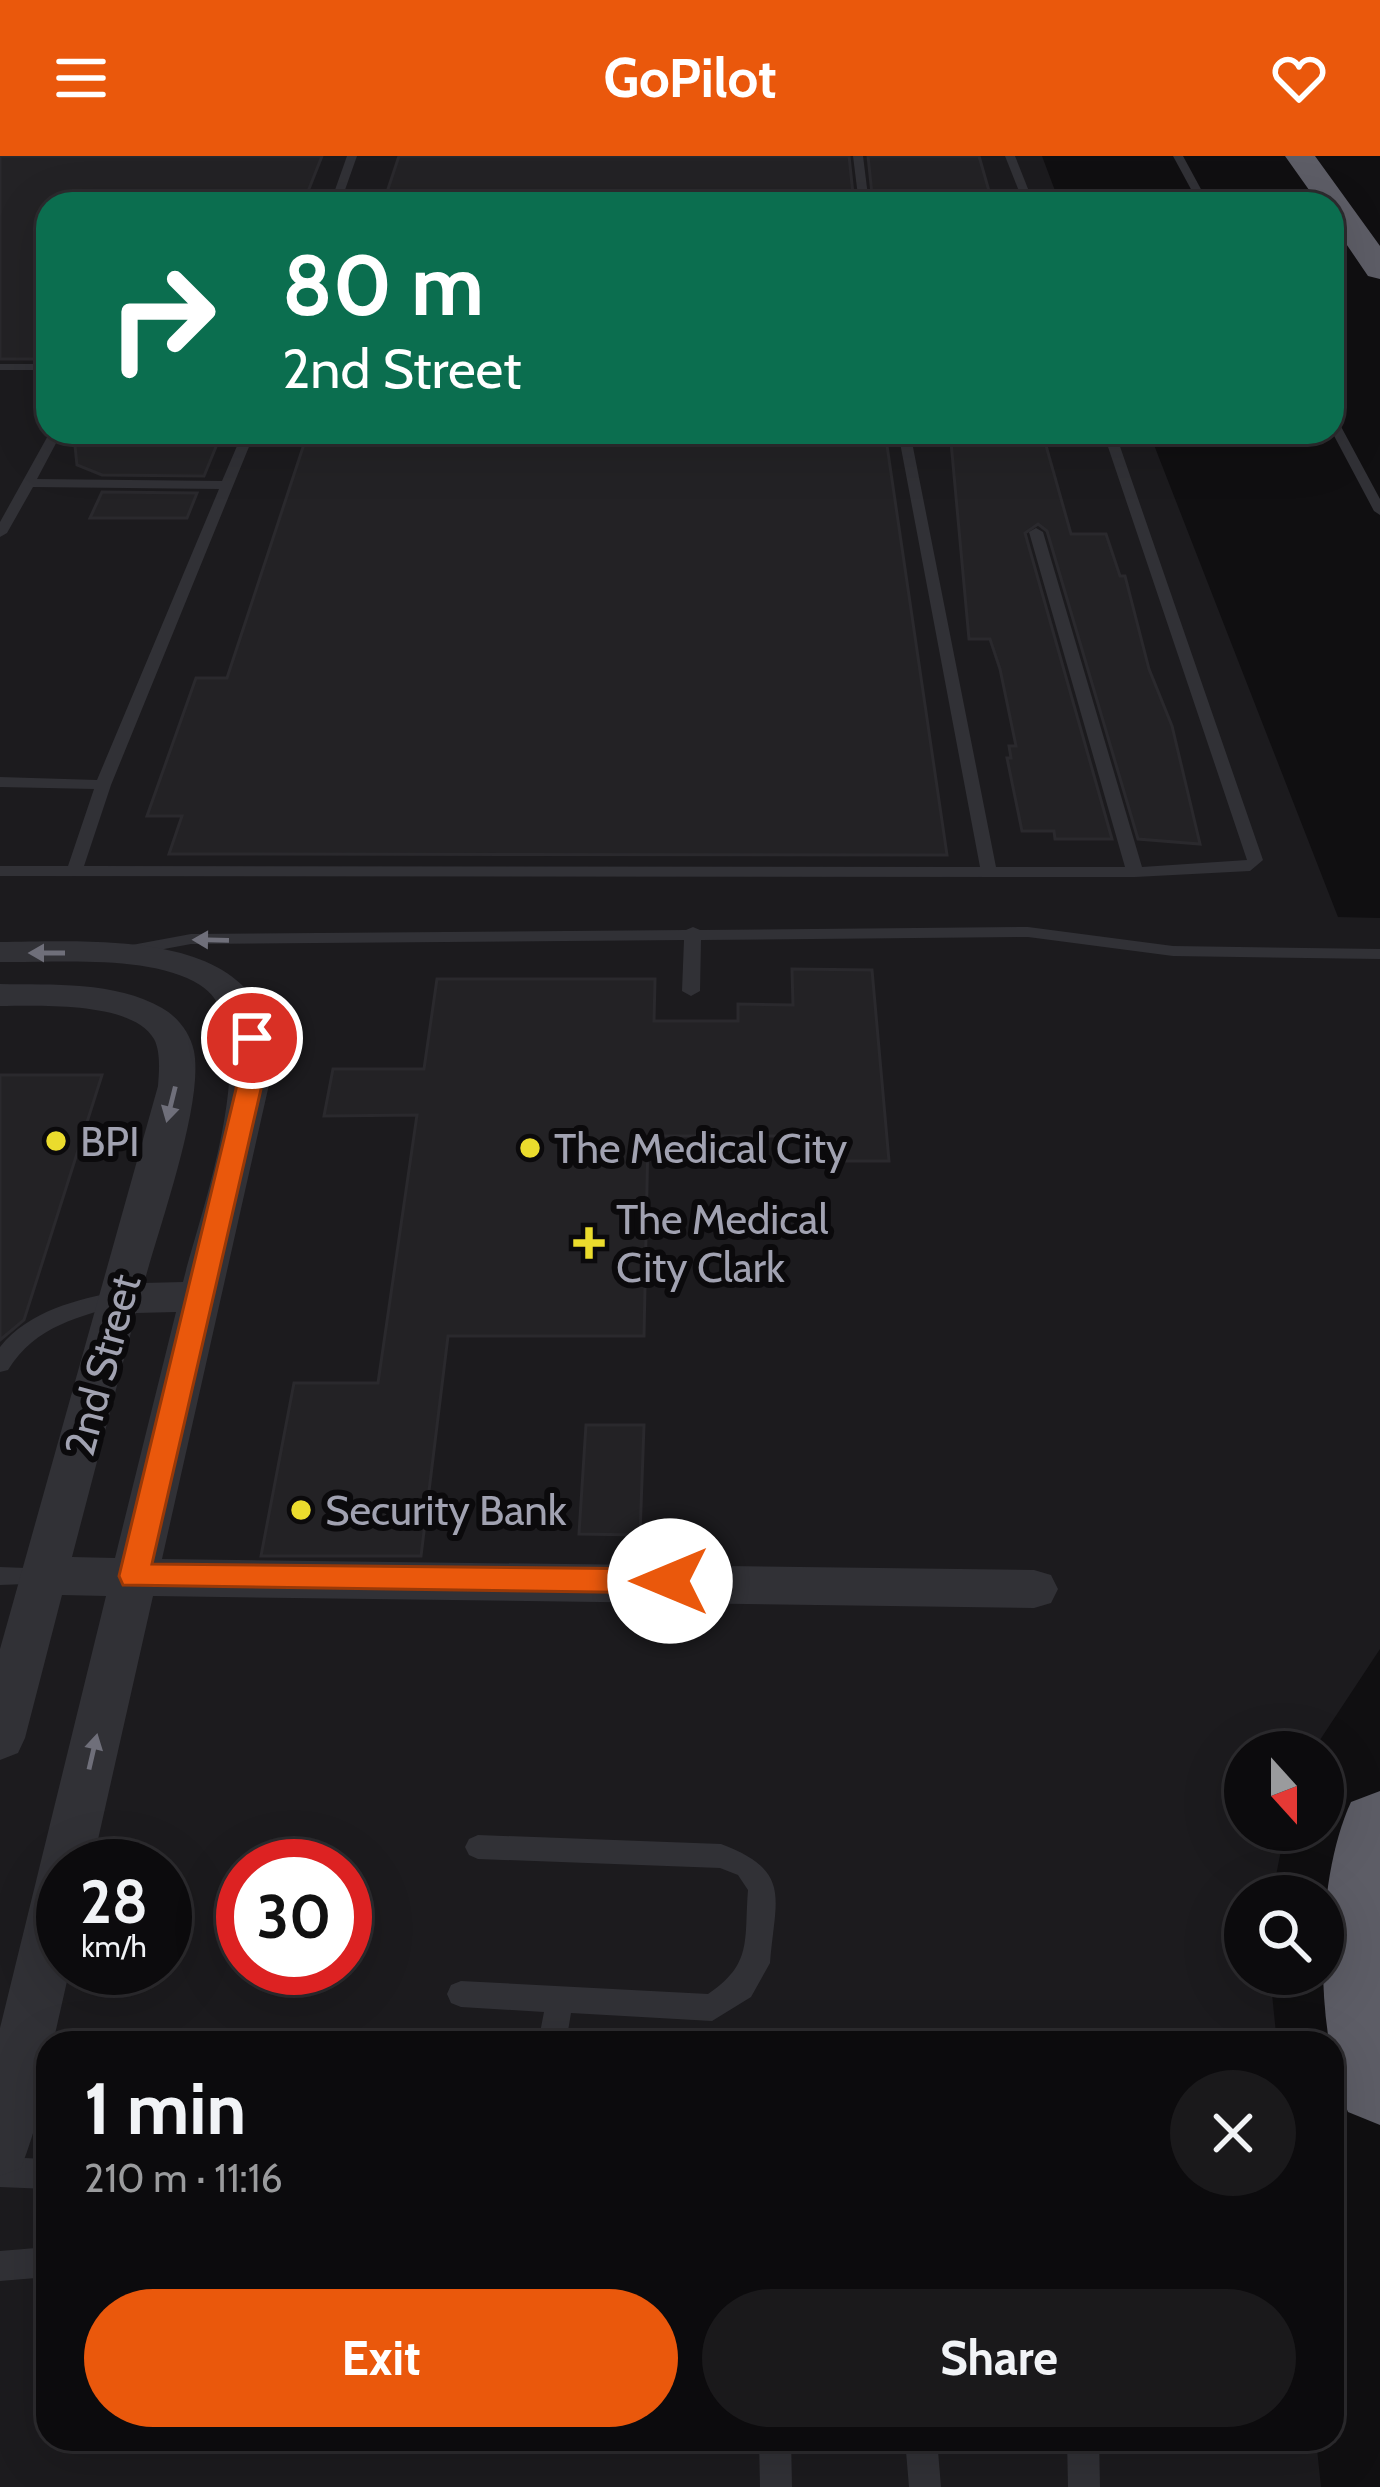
<!DOCTYPE html>
<html lang="en">
<head>
<meta charset="utf-8">
<style>
  body { margin:0; font-family:Cabin,sans-serif; background:#1a191b; color:#f1f3f6; height:100vh; display:flex; flex-direction:column; font-size:45px; white-space:nowrap }
  * { box-sizing:border-box; margin:0 }
  p { font-size:39px; color:#9a9b9d }
  .icon { flex:none; width:66px; height:66px; fill:none; stroke:currentColor; stroke-width:2; stroke-linecap:round; stroke-linejoin:round }
  .map { position:relative; flex:1; overflow:hidden }
  .details { position:absolute; left:36px; top:1875px; width:1308px; height:420px; display:flex; flex-direction:column; background:#0c0b0d; border-radius:36px; box-shadow:0 12px 48px #0002,0 0 0 3px #2c2b2e }
  .details>* { flex:none }
  .top-card { position:absolute; left:36px; top:36px; width:1308px; height:252px; border-radius:36px; box-shadow:0 12px 48px #0002,0 0 0 3px #2c2b2e; background:#0b6e4f; color:#fff; overflow:hidden }
  .needle { width:78px; rotate:159deg }
  .buttons { position:absolute; left:1224px; top:1575px; display:grid; gap:24px }
  .buttons a { display:grid; place-items:center; width:120px; height:120px; border-radius:50%; background:#0c0b0d; box-shadow:0 12px 48px #0002,0 0 0 3px #2c2b2e; font-size:60px }
  .speed { position:absolute; left:36px; top:1683px; display:flex; gap:24px; font-size:60px; font-weight:700; text-align:center }
  .speed>* { display:grid; place-content:center; width:156px; height:156px; border-radius:50%; background:#0c0b0d; box-shadow:0 12px 48px #0002,0 0 0 3px #2c2b2e; line-height:1 }
  .speed small { font-size:30px; font-weight:400 }
  .speed .limit { border:18px solid #d22; background:#fff; color:#111 }
  .pin { position:absolute; display:grid; place-items:center; width:102px; height:102px; color:#fff; margin:-51px; border:6px solid #fff; border-radius:50%; box-shadow:0 3px 12px #0007 }
  .me { position:absolute; width:132px; margin:-66px; rotate:270deg; stroke-linejoin:round; filter:drop-shadow(0 0 9px #0008) }
  .turn { display:flex; align-items:center; gap:42px; height:252px; padding:0 48px; font-size:54px }
  .turn .icon { width:156px; height:156px; stroke-width:2.5 }
  .turn b { display:block; font-size:84px; line-height:102px }
  .round { display:grid; place-items:center; flex:none; width:126px; height:126px; border-radius:63px; background:#1a191b }
  .headline { display:flex; align-items:center; justify-content:space-between; height:204px; padding:0 48px }
  h1 { font-size:72px; font-weight:700; line-height:90px }
  .cta { display:flex; gap:24px; margin-top:auto; padding:24px 48px }
  .cta a { flex:1; height:138px; border-radius:72px; background:#ea580c; color:#fff; font-size:48px; font-weight:700; line-height:138px; text-align:center }
  .cta a+a { background:#1a191b; color:#f1f3f6 }
  header { display:flex; justify-content:space-between; align-items:center; height:156px; padding:0 48px; background:#ea580c; color:#fff; font-size:54px; font-weight:700 }
  .map>svg:first-child { display:block }
  .built { fill:#1c1b1e; fill-rule:evenodd }
  .building { fill:#232225; stroke:#2a292d; stroke-width:3 }
  .lines { fill:none; stroke-linecap:round; stroke-linejoin:round }
  .lane { fill:#313136; fill-rule:evenodd }
  .street { fill:#313136; fill-rule:evenodd }
  .highway { fill:#5d5d66; fill-rule:evenodd }
  .oneway { fill:#6f6f7a }
  .route { fill:#ea580c; stroke:#983908; stroke-width:3 }
  .poi-dot { fill:#ebdc2d; stroke:#0b0a0c; stroke-width:4.5 }
  .labels { text-anchor:middle; stroke-width:12; stroke-linejoin:round; paint-order:stroke }
  .poi-label { font-size:42px; fill:#a1a2b1; stroke:#0b0a0c; text-anchor:start }
  .street-label { font-size:42px; fill:#a1a2b1; stroke:#0b0a0c }
</style>
</head>
<body>
<header><svg class="icon" aria-label="menu" viewBox="0 0 24 24"><path d="M4 6h16M4 12h16M4 18h16"/></svg>GoPilot<svg class="icon" aria-label="heart" viewBox="0 0 24 24"><path d="M12 20l-8-8c-3-5 5-10 8-4 3-6 11-1 8 4z"/></svg></header>
<div class="map">
<svg width="1380" height="2331" viewBox="0 0 1380 2331">
  <rect width="100%" height="100%" fill="#100f11"/>
  <path class="built" d="M 0,0 L 1042,0 L 1060,48 L 48,48 L 48,276 L 1149,276 L 1338,761 L 1380,762 L 1380,1493 L 1312,1596 L 1245,1596 L 1245,1674 L 1285,1674 L 1272,1740 L 1245,1740 L 1245,1818 L 1270,1818 L 1277,1887 L 48,1887 L 48,2283 L 1316,2283 L 1321,2331 L 0,2331 ZM 63,1710 L 165,1710 L 165,1812 L 63,1812 ZM 243,1710 L 345,1710 L 345,1812 L 243,1812 Z"/>
  <g class="building">
    <path d="M 0,0 L 322,0 L 303,48 L 48,48 L 48,203 L 0,203 Z"/>
    <path d="M 399,0 L 849,0 L 853,38 L 852,48 L 383,48 Z"/>
    <path d="M 868,0 L 979,0 L 989,35 L 970,35 L 972,45 L 912,45 L 910,38 L 872,38 Z"/>
    <path d="M 136,276 L 222,276 L 204,320 L 102,319 L 77,309 L 74,280 L 134,280 Z"/>
    <path d="M 308,276 L 885,276 L 947,699 L 169,698 L 182,660 L 147,660 L 196,522 L 227,522 Z"/>
    <path d="M 951,286 L 1045,286 L 1071,378 L 1106,378 L 1120,420 L 1125,420 L 1149,513 L 1172,570 L 1200,688 L 1138,683 L 1047,375 L 1038,368 L 1025,377 L 1112,683 L 1055,683 L 1054,675 L 1022,675 L 1007,602 L 1011,602 L 1009,590 L 1016,590 L 1000,513 L 990,483 L 969,483 Z"/>
    <path d="M 102,336 L 197,337 L 187,362 L 90,362 Z"/>
    <path d="M 792,813 L 872,814 L 889,1005 L 828,1005 L 826,980 L 648,980 L 644,1180 L 448,1180 L 421,1400 L 261,1400 L 294,1227 L 378,1227 L 417,959 L 324,960 L 333,913 L 424,913 L 437,823 L 655,823 L 654,865 L 738,865 L 738,848 L 793,849 Z"/>
    <path d="M 0,919 L 102,919 L 24,1164 L 0,1184 Z"/>
    <path d="M 586,1269 L 644,1269 L 640,1379 L 579,1378 Z"/>
  </g>
  <g class="lines">
    <g class="lane">
      <path d="M 347,0 L 357,0 L 340,48 L 330,48 Z"/>
      <path d="M 853,0 L 863,0 L 869,48 L 859,48 Z"/>
      <path d="M 1005,0 L 1015,0 L 1034,48 L 1024,48 Z"/>
      <path d="M 1173,0 L 1183,0 L 1209,48 L 1199,48 Z"/>
      <rect x="0" y="208" width="48" height="6"/>
      <path d="M 1332,261 L 1338,265 L 1380,343 L 1380,359 L 1374,355 L 1332,276 Z"/>
      <path d="M 50,276 L 62,276 L 37,323 L 222,325 L 243,276 L 255,276 L 111,629 L 84,710 L 980,711 L 898,276 L 910,276 L 996,711 L 1125,711 L 1029,376 L 1036,372 L 1043,376 L 1142,711 L 1247,704 L 1103,276 L 1115,276 L 1263,704 L 1250,715 L 1135,721 L 0,720 L 0,710 L 68,710 L 94,633 L 0,631 L 0,621 L 97,624 L 219,333 L 33,331 L 7,377 L 0,381 L 0,366 Z"/>
      <path d="M 693,771 L 700,774 L 1028,771 L 1173,790 L 1380,793 L 1380,803 L 1173,800 L 1028,781 L 701,784 L 700,835 L 691,840 L 682,835 L 684,784 L 191,788 L 121,801 L 112,796 L 121,791 L 191,778 L 686,774 Z"/>
      <path d="M 278,856 L 284,858 L 287,862 L 284,866 L 258,886 L 246,886 L 243,882 L 246,878 Z"/>
      <path d="M 120,1135 L 130,1142 L 127,1147 C 79,1161 36,1169 8,1214 L 0,1216 L 0,1191 C 30,1154 76,1144 120,1135 Z"/>
      <path d="M 0,1411 L 52,1413 L 56,1420 L 52,1427 L 0,1429 Z"/>
      <path d="M 478,1679 L 721,1688 C 793,1715 775,1742 770,1807 L 751,1841 L 712,1865 L 571,1857 L 566,1887 L 538,1887 L 544,1856 L 461,1851 L 451,1847 L 447,1838 L 451,1829 L 461,1825 L 708,1838 C 753,1808 744,1784 748,1734 L 738,1719 L 720,1712 L 478,1703 L 469,1699 L 465,1691 L 469,1683 Z"/>
      <path d="M 0,2001 L 48,2003 L 48,2033 L 0,2031 Z"/>
      <path d="M 48,2091 L 48,2121 L 0,2125 L 0,2095 Z"/>
      <path d="M 759,2283 L 791,2283 L 792,2331 L 760,2331 Z"/>
      <path d="M 905,2283 L 937,2283 L 941,2331 L 909,2331 Z"/>
      <path d="M 1067,2283 L 1099,2283 L 1100,2331 L 1068,2331 Z"/>
    </g>
    <path class="street" d="M 0,786 C 76,786 228,773 262,859 C 271,883 269,909 268,933 L 162,1403 L 1034,1414 L 1051,1419 L 1058,1433 L 1051,1447 L 1034,1452 L 153,1440 L 92,1710 L 63,1710 L 63,1812 L 70,1812 L 53,1887 L 48,1887 C 48,1928 36,1974 21,2012 L 0,2020 L 0,1872 L 106,1440 L 62,1439 L 25,1582 L 18,1597 L 0,1604 L 0,1493 L 158,930 C 159,916 161,896 154,883 C 132,845 39,850 0,850 L 0,828 C 52,829 115,825 162,852 C 178,861 190,877 194,895 C 204,947 159,1071 144,1127 L 183,1126 C 199,1060 269,872 200,829 C 151,798 57,807 0,806 ZM 176,1156 L 115,1402 L 72,1401 L 136,1157 Z"/>
    <g class="highway">
      <path d="M 1285,0 L 1315,0 L 1380,90 L 1380,123 L 1368,120 L 1332,67 L 1332,48 L 1319,48 Z"/>
      <path d="M 1380,1635 L 1380,1969 L 1348,1956 C 1314,1876 1314,1726 1351,1646 Z"/>
    </g>
  </g>
  <defs><path id="oneway-solid" d="M-6-.8H1V-3.2L6.5 0L1 3.2V.8H-6Z" transform="scale(3)"/></defs>
  <g class="oneway">
    <use href="#oneway-solid" transform="translate(211 784) rotate(-179)"/>
    <use href="#oneway-solid" transform="translate(47 797) rotate(-180)"/>
    <use href="#oneway-solid" transform="translate(171 948) rotate(104)"/>
    <use href="#oneway-solid" transform="translate(93 1596) rotate(-77)"/>
  </g>
  <path class="route" d="M 252,875 L 264,882 L 261,933 L 152,1408 L 670,1413 L 681,1416 L 686,1425 L 681,1434 L 670,1437 L 123,1429 L 119,1420 L 236,933 L 240,882 Z"/>
  <g class="poi-dot">
    <circle cx="56" cy="985" r="12"/>
    <circle cx="530" cy="992" r="12"/>
    <path d="M583 1069h12v12h12v12h-12v12h-12v-12h-12v-12h12z"/>
    <circle cx="301" cy="1354" r="12"/>
  </g>
  <g class="labels">
    <g class="poi-label">
      <text x="80" y="1000">BPI</text>
      <text x="554" y="1007">The Medical City</text>
      <text x="616" y="1078">The Medical<tspan x="616" dy="48">City Clark</tspan></text>
      <text x="325" y="1369">Security Bank</text>
    </g>
    <g class="street-label">
      <text transform="translate(102 1209) rotate(-75)" y="15">2nd Street</text>
    </g>
  </g>
</svg>
<div class="buttons">
<a><svg class="needle" viewBox="-14 -14 28 28"><path d="M0-13l5 13h-10z" fill="#e53935"/><path d="M0 13l5-13h-10z" fill="#9a9b9d"/></svg></a>
<a><svg class="icon" aria-label="search" viewBox="0 0 24 24"><circle cx="10" cy="10" r="6"/><path d="M15 15l6 6"/></svg></a>
</div>
<div class="speed"><div>28<small>km/h</small></div><div class="limit">30</div></div>
<div class="pin" style="left:252px;top:882px;background:#d93025"><svg class="icon" aria-label="arrive" viewBox="0 0 24 24"><path d="M6 21V4h12l-3 4 3 4H6"/></svg></div>
<svg class="me" style="left:670px;top:1425px" viewBox="-20 -20 40 40"><circle r="19" fill="#fff"/><path d="M0-13L10 11 0 6-10 11z" fill="#ea580c"/></svg>
<div class="top-card">
<div class="turn"><svg class="icon" aria-label="right" viewBox="0 0 24 24"><path d="M7 20v-9h11M14 6l5 5-5 5"/></svg><div><b>80 m</b>2nd Street</div></div>
</div>
<section class="details">
<div class="headline"><div><h1>1 min</h1><p>210 m · 11:16</p></div><a class="round"><svg class="icon" aria-label="close" viewBox="0 0 24 24"><path d="M6 6l12 12M18 6L6 18"/></svg></a></div>
<div class="cta"><a>Exit</a><a>Share</a></div>
</section>
</div>
</body>
</html>
